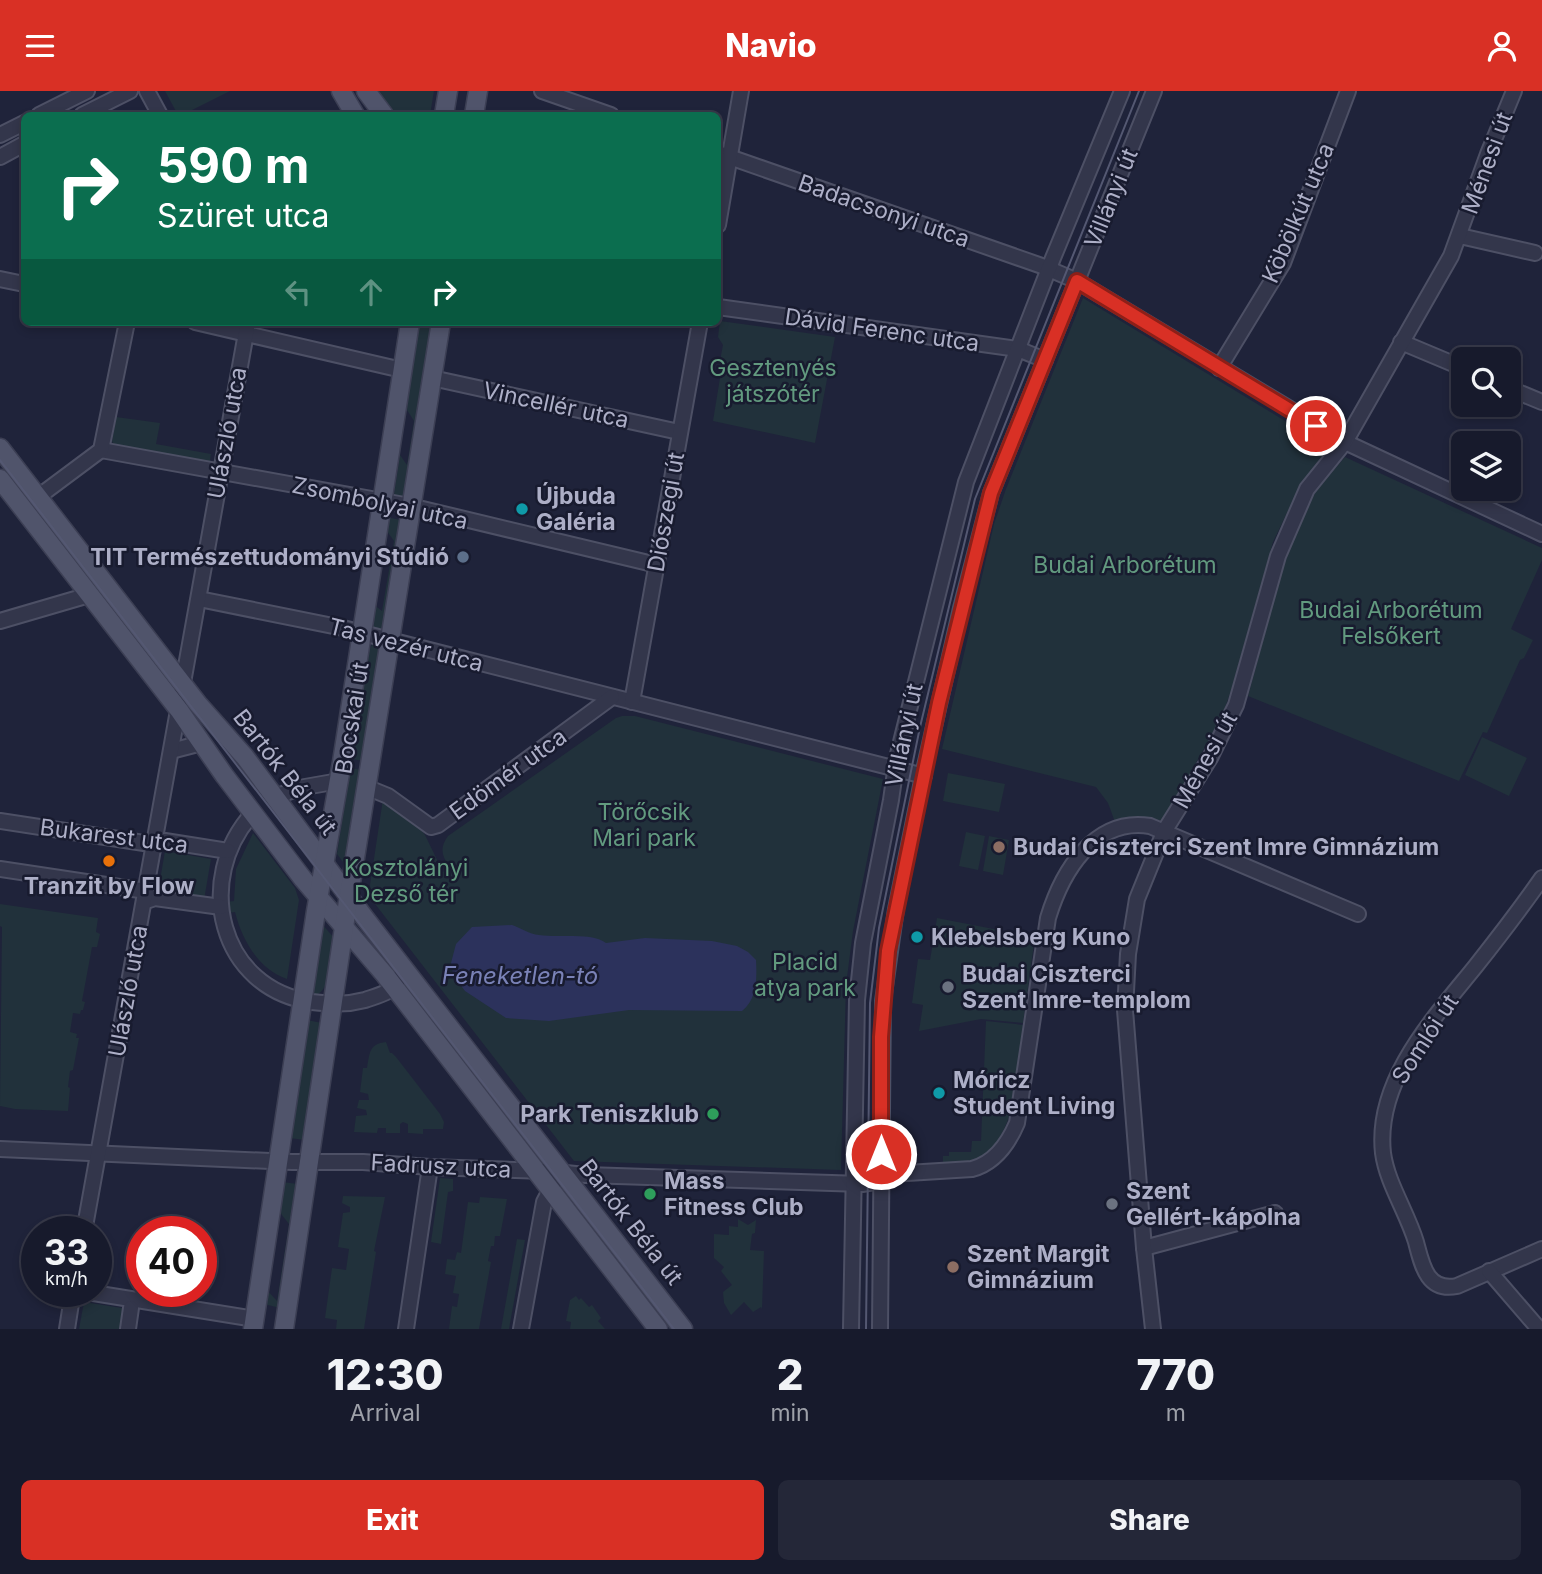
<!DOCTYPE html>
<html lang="en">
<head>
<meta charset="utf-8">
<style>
  body { margin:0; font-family:Inter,sans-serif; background:#242738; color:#f1f3f6; height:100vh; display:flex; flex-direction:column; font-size:26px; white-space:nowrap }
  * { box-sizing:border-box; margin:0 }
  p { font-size:23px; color:#9ea1a9 }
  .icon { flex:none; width:38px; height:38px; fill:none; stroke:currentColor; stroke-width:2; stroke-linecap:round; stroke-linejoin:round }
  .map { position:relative; height:1238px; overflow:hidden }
  .details { display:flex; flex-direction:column; background:#171a2c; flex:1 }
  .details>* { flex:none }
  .guide { position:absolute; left:21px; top:21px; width:700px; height:214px; border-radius:10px; box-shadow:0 4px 10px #0003,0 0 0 2px #363848; background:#0b6e4f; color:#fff; overflow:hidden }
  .fabs { position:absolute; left:1451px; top:256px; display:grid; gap:14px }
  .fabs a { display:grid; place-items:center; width:70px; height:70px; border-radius:10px; background:#171a2c; box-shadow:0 4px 10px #0003,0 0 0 2px #363848; font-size:35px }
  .speed { position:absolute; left:21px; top:1125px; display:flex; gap:14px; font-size:35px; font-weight:700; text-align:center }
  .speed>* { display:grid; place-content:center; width:91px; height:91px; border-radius:50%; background:#171a2c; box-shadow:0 4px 10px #0003,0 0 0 2px #363848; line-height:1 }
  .speed small { font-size:18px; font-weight:400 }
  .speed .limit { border:10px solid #d22; background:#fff; color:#111 }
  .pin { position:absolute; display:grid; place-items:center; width:60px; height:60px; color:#fff; margin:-30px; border:4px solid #fff; border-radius:50%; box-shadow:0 2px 7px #0007 }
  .me { position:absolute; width:77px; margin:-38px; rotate:0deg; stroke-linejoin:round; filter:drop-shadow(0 0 5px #0008) }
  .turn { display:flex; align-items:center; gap:24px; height:147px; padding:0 21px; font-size:32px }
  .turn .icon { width:91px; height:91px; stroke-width:2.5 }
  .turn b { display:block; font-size:49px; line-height:60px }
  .lanes { display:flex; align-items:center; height:66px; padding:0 21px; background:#0003; justify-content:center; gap:35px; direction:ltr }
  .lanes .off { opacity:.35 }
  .eta { display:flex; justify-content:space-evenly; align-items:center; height:119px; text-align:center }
  .eta b { font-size:42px; font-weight:800; line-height:49px }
  .action { display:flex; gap:14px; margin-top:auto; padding:14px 21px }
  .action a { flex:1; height:80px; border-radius:10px; background:#d93025; color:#fff; font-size:28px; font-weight:800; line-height:80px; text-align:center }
  .action a+a { background:#242738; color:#f1f3f6 }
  header { display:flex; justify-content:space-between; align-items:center; height:91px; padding:0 21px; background:#d93025; color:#fff; font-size:32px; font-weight:800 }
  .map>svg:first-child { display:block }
  .green { fill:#21313b }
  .water { fill:#2c325c }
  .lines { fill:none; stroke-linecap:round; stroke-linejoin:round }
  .minor-casing { stroke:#4d5065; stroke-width:18 }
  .major-casing { stroke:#3c3f54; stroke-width:21 }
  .minor { stroke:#33364b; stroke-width:14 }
  .major { stroke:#50546b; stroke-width:18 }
  .tram { stroke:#545872; stroke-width:2 }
  .route-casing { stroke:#8d1f18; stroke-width:18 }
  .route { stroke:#d93025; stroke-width:12 }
  .culture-dot { fill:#0f9aa8; stroke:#181b2f; stroke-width:2.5 }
  .service-dot { fill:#5c6f8a; stroke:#181b2f; stroke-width:2.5 }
  .education-dot { fill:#8d6e63; stroke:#181b2f; stroke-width:2.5 }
  .food-dot { fill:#e8710a; stroke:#181b2f; stroke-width:2.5 }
  .worship-dot { fill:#6b7280; stroke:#181b2f; stroke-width:2.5 }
  .leisure-dot { fill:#2e9e5b; stroke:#181b2f; stroke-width:2.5 }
  .labels { text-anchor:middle; stroke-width:5; stroke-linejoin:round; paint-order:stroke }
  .street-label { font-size:23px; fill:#adafc7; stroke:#181b2f }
  .park-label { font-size:23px; fill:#629a7f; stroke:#181b2f }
  .poi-label { font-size:23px; font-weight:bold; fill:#adafc7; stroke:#181b2f; text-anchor:start }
  .water-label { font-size:24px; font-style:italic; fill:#7a82b7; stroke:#181b2f }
</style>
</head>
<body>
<header><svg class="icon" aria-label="menu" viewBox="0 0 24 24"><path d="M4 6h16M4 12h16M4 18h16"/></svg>Navio<svg class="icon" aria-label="person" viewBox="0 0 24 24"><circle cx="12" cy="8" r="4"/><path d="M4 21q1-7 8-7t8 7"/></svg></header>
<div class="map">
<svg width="1542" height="1238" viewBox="0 0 1542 1238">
  <rect width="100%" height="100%" fill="#1f233a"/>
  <g class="green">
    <path d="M 165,0 L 230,0 L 182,24 L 178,24 Z"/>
    <path d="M 377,0 L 434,0 L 430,24 L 394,24 Z"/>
    <path d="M 1083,207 L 1331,358 L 1302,391 L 1273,451 L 1231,600 L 1221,628 L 1163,730 C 1146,726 1131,723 1115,731 L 1108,712 L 1096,696 L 942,658 L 994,433 L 1006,398 Z"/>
    <path d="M 720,230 L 835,246 L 815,352 L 713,330 L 721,281 L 718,280 L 723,254 L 718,246 Z"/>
    <path d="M 417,231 L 434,231 L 404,405 L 401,407 L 394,403 L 400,364 L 407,374 L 414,330 L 407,319 L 409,278 Z"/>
    <path d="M 116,326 L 160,332 L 156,353 L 211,363 L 209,375 L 116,359 L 112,350 Z"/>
    <path d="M 1345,366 L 1542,457 L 1542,469 L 1511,538 L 1533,549 L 1524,567 L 1520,569 L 1487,642 L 1483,641 L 1459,690 L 1248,605 L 1288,457 L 1316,400 Z"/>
    <path d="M 386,426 L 401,429 L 385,535 L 377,539 L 371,536 L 373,513 L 382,520 L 394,450 L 384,436 Z"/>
    <path d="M 377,553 L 380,555 L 363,670 L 352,668 L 369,559 L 372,554 Z"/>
    <path d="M 622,625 L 635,625 L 883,688 L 853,840 L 846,894 L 841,1079 L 574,1070 L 372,809 L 370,794 L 383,708 L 415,731 L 425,744 L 443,781 L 449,775 C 441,764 440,756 448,745 L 616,627 Z"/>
    <path d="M 1482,646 L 1527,667 L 1509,705 L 1465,684 Z"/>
    <path d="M 350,677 L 362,679 L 346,775 L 337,763 Z"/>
    <path d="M 948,682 L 1005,693 L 999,721 L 943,710 Z"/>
    <path d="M 966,741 L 985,745 L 978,779 L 959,775 Z"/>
    <path d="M 253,742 L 295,797 L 299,809 L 287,888 C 259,879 242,849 235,821 L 227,822 L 226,811 L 234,810 L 236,778 Z"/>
    <path d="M 989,745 L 1009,749 L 1003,784 L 983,780 Z"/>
    <path d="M 165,760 L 211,768 L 204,809 L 158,801 Z"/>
    <path d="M 0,813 L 98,827 L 96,841 L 100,843 L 97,856 L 92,856 L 82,910 L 85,911 L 83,919 L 81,919 L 80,923 L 73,922 L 70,941 L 77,943 L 76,947 L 79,947 L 73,979 L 70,980 L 68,996 L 70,997 L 68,1020 L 15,1018 L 0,1015 L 2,836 L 0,835 Z"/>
    <path d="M 937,827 L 1035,846 L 1023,932 L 981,928 L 919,940 L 923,914 L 912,912 L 918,868 L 930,869 Z"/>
    <path d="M 321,832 L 335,848 C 332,864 332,905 311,905 Z"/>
    <path d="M 307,929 L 322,932 L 305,1049 L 289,1047 Z"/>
    <path d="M 986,930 L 1024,934 C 1019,972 1017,1052 976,1069 C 966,1073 953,1073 943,1075 L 943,1065 L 949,1065 L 949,1061 L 971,1061 L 972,1050 L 981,1050 Z"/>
    <path d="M 386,951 L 390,962 L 392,962 L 396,966 L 440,1023 L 444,1031 L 443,1038 L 423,1038 L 423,1043 L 408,1042 L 408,1033 L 403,1031 L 400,1033 L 400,1042 L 386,1042 L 386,1037 L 378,1037 L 377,1042 L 354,1041 L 356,1025 L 367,1024 L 366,1019 L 357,1017 L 359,1009 L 369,1009 L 368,1003 L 360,1001 L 363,977 L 367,977 C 370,961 369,953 386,951 Z"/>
    <path d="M 440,1087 L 453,1088 L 453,1100 L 448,1101 L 441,1153 L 431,1151 Z"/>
    <path d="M 282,1091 L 298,1093 L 280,1217 L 264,1213 L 266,1198 L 277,1210 L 289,1133 L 278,1119 Z"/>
    <path d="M 343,1105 L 385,1106 L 374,1160 L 376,1161 L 364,1238 L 336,1238 L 337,1229 L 325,1227 L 332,1177 L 346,1179 L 349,1158 L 338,1156 L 343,1122 L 350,1121 L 350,1116 L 342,1112 Z"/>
    <path d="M 480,1106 L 507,1108 L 500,1145 L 495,1145 L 494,1155 L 491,1155 L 488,1170 L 491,1171 L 479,1238 L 449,1238 L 452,1215 L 457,1216 L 459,1203 L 453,1202 L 456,1185 L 445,1183 L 447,1168 L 455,1169 L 457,1161 L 461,1162 L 468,1111 L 479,1112 Z"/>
    <path d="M 738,1128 L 748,1134 L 756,1129 L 755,1142 L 752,1143 L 750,1159 L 764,1160 L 762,1218 L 761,1216 L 753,1221 L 744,1211 L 731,1224 L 724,1212 L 723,1201 L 732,1194 L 721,1180 L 724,1176 L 714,1167 L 714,1143 L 729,1144 L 729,1135 L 738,1136 Z"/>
    <path d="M 517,1148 L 525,1149 L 509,1238 L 501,1238 Z"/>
    <path d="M 576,1205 L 579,1209 L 581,1207 L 589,1216 L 592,1214 L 601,1227 L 598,1230 L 605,1238 L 570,1238 L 571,1231 L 566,1230 L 570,1209 Z"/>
    <path d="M 84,1211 L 128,1218 L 125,1238 L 79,1238 Z"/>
  </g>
  <path class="water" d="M 512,834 C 521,837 529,843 539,844 C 557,847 593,841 606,852 L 645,847 L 712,850 L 737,855 L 748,861 L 756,869 C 757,888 757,908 742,920 L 629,919 L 549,930 L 506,927 L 465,900 L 453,884 L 451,872 L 456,853 L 472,836 Z"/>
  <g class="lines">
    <defs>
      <g id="minor">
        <path d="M 147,0 L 160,24"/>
        <path d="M 542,0 L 611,24"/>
        <path d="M 39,24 L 87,0"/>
        <path d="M 82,24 L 130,0"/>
        <path d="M 0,44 L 24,32"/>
        <path d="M 718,62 L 1042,175 L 1077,190 L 1345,351 L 1542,443"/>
        <path d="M 0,66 L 24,53"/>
        <path d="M 718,134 L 741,0"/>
        <path d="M 1460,145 L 1535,162"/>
        <path d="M 0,188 L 24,193"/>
        <path d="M 718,216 L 1018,258 L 1045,269"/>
        <path d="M 195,231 L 402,279"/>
        <path d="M 1401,251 L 1463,277"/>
        <path d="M 1219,277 L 1283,172 L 1348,0"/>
        <path d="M 432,287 L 679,341"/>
        <path d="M 1508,297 L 1542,311"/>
        <path d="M 101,359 L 410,415 L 657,474"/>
        <path d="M 38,406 L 101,359 L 127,231"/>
        <path d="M 199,508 L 343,537 L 924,685"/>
        <path d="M 0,530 L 89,504"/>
        <path d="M 632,611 L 700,231"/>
        <path d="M 171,660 L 202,652"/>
        <path d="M 366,696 L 388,705 L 431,736 L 438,734 L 612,606"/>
        <path d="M 275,706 L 299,697 L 339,690"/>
        <path d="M 253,722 C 193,788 219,898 312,911 C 331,913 346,914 365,909 C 379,904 393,902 399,887"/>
        <path d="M 0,730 L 144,752 L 165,750 L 228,760"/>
        <path d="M 0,778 L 146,800"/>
        <path d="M 1542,787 C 1521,817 1498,847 1475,876 C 1433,928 1375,990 1383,1062 C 1387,1092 1407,1121 1416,1151 C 1422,1174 1427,1201 1457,1195 L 1542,1158"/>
        <path d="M 146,810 L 155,807 L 221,816"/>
        <path d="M 0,1058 L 292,1071 L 363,1071 L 430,1076 L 545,1080 L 586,1084 L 862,1093 L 881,1090 L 891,1083 L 972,1078 C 995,1072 1008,1053 1017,1032 L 1048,827 C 1062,781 1094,726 1150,735 L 1358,823"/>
        <path d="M 84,1141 L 248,231"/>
        <path d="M 1144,1157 L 1275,1122"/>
        <path d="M 1489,1180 L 1539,1238"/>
        <path d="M 81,1200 L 255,1228"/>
        <path d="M 67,1238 L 73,1200"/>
        <path d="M 128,1238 L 131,1217"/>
        <path d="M 406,1238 L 430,1076"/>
        <path d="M 521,1238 L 544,1111 L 555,1090"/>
        <path d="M 851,1238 L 857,909 L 863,852 L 891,709 L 897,667 L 966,391 L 1053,167 L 1122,0"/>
        <path d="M 880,1238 L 883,910 L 896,818 L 925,675 L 961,517 L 991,402 L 1154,0"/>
        <path d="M 1153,1238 L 1144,1157 L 1125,919 L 1128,863 L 1137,808 L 1165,739 L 1210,667 L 1236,614 L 1278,465 L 1307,398 L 1345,351 L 1451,165 L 1488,63 L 1514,0"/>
      </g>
      <g id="major">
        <path d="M 341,0 L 355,24"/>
        <path d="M 366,0 L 384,24"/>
        <path d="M 444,24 L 448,0"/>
        <path d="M 474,24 L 478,0"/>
        <path d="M 0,357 L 198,613 L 245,666 L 364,826 L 683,1238"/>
        <path d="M 0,388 L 179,619 L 224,684 L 303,788 L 385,884 L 658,1238"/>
        <path d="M 253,1238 L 316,820 L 342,671 L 410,231"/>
        <path d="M 284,1238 L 346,823 L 441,231"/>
      </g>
    </defs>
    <use href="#minor" class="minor-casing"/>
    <use href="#major" class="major-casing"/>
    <use href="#minor" class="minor"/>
    <use href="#major" class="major"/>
    <g class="tram">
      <path d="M 0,369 L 674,1238"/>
      <path d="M 866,1238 L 870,912 L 879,837 L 920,636 L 975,408 L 1139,0"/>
    </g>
  </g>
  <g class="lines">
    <defs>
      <path id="route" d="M 881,1063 L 881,946 L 888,860 L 939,612 L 991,402 L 1077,190 L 1316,335"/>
    </defs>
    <use href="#route" class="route-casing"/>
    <use href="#route" class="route"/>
  </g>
  <g class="culture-dot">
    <circle cx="522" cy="418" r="7"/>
    <circle cx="917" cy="846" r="7"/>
    <circle cx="939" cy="1002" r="7"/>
  </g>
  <circle class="service-dot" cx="463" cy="466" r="7"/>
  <g class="education-dot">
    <circle cx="999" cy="756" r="7"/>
    <circle cx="953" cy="1176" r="7"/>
  </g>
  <circle class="food-dot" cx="109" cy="770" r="7"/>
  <g class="worship-dot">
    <circle cx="948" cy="896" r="7"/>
    <circle cx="1112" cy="1113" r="7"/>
  </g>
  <g class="leisure-dot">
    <circle cx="713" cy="1023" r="7"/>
    <circle cx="650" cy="1103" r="7"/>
  </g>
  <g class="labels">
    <g class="street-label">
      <text transform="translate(1487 72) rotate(-70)" y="8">Ménesi út</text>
      <text transform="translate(1111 107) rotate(-68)" y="8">Villányi út</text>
      <text transform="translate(884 120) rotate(19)" y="8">Badacsonyi utca</text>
      <text transform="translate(1298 122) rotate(-67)" y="8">Köbölkút utca</text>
      <text transform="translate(882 239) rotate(8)" y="8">Dávid Ferenc utca</text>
      <text transform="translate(556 314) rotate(12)" y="8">Vincellér utca</text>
      <text transform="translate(227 342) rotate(-80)" y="8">Ulászló utca</text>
      <text transform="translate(380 412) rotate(12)" y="8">Zsombolyai utca</text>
      <text transform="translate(666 421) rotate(-80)" y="8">Diószegi út</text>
      <text transform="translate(406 554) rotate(14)" y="8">Tas vezér utca</text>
      <text transform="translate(352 627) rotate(-81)" y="8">Bocskai út</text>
      <text transform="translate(904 644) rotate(-78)" y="8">Villányi út</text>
      <text transform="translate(1205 669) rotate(-61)" y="8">Ménesi út</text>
      <text transform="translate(285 681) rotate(52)" y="8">Bartók Béla út</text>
      <text transform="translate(508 683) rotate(-36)" y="8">Edömér utca</text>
      <text transform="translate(114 745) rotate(7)" y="8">Bukarest utca</text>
      <text transform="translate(128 900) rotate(-80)" y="8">Ulászló utca</text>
      <text transform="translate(1425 948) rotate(-57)" y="8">Somlói út</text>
      <text transform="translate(441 1075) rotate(3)" y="8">Fadrusz utca</text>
      <text transform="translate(631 1131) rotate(52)" y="8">Bartók Béla út</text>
    </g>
    <g class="park-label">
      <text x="773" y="285">Gesztenyés<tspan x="773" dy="26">játszótér</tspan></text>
      <text x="1125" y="482">Budai Arborétum</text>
      <text x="1391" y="527">Budai Arborétum<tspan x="1391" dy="26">Felsőkert</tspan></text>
      <text x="644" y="729">Törőcsik<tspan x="644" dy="26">Mari park</tspan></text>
      <text x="406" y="785">Kosztolányi<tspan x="406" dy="26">Dezső tér</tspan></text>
      <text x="805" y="879">Placid<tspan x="805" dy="26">atya park</tspan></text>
    </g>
    <g class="poi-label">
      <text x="536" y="413">Újbuda<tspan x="536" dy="26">Galéria</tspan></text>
      <text x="449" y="474" text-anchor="end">TIT Természettudományi Stúdió</text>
      <text x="1013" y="764">Budai Ciszterci Szent Imre Gimnázium</text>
      <text x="109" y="803" text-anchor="middle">Tranzit by Flow</text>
      <text x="931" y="854">Klebelsberg Kuno</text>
      <text x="962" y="891">Budai Ciszterci<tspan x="962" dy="26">Szent Imre-templom</tspan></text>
      <text x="953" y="997">Móricz<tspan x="953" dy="26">Student Living</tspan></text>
      <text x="699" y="1031" text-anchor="end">Park Teniszklub</text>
      <text x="664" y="1098">Mass<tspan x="664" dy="26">Fitness Club</tspan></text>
      <text x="1126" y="1108">Szent<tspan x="1126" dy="26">Gellért-kápolna</tspan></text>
      <text x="967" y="1171">Szent Margit<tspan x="967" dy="26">Gimnázium</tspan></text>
    </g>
    <g class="water-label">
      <text x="520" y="893">Feneketlen-tó</text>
    </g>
  </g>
</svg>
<div class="fabs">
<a><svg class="icon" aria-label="search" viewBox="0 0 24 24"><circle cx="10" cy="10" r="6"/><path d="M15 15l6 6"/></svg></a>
<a><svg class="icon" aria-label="layers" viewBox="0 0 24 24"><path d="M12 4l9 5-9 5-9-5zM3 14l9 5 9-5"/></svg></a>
</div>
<div class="speed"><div>33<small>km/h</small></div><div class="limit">40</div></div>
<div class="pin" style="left:1316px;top:335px;background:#d93025"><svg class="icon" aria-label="arrive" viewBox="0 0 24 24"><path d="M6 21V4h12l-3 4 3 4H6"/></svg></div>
<svg class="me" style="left:881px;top:1063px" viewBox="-20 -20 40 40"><circle r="17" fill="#d93025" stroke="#fff" stroke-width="3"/><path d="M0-11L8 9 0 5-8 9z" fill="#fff"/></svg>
<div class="guide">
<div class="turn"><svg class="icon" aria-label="right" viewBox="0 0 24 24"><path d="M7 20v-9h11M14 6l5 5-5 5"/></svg><div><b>590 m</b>Szüret utca</div></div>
<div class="lanes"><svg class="icon off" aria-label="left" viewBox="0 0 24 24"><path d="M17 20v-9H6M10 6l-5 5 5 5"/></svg><svg class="icon off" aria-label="ahead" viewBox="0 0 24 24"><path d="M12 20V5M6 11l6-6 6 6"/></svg><svg class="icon" aria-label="right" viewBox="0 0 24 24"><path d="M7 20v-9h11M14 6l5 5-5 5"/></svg></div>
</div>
</div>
<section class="details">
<div class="eta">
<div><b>12:30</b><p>Arrival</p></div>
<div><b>2</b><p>min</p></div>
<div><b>770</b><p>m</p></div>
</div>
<div class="action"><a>Exit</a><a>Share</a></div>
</section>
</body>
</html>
